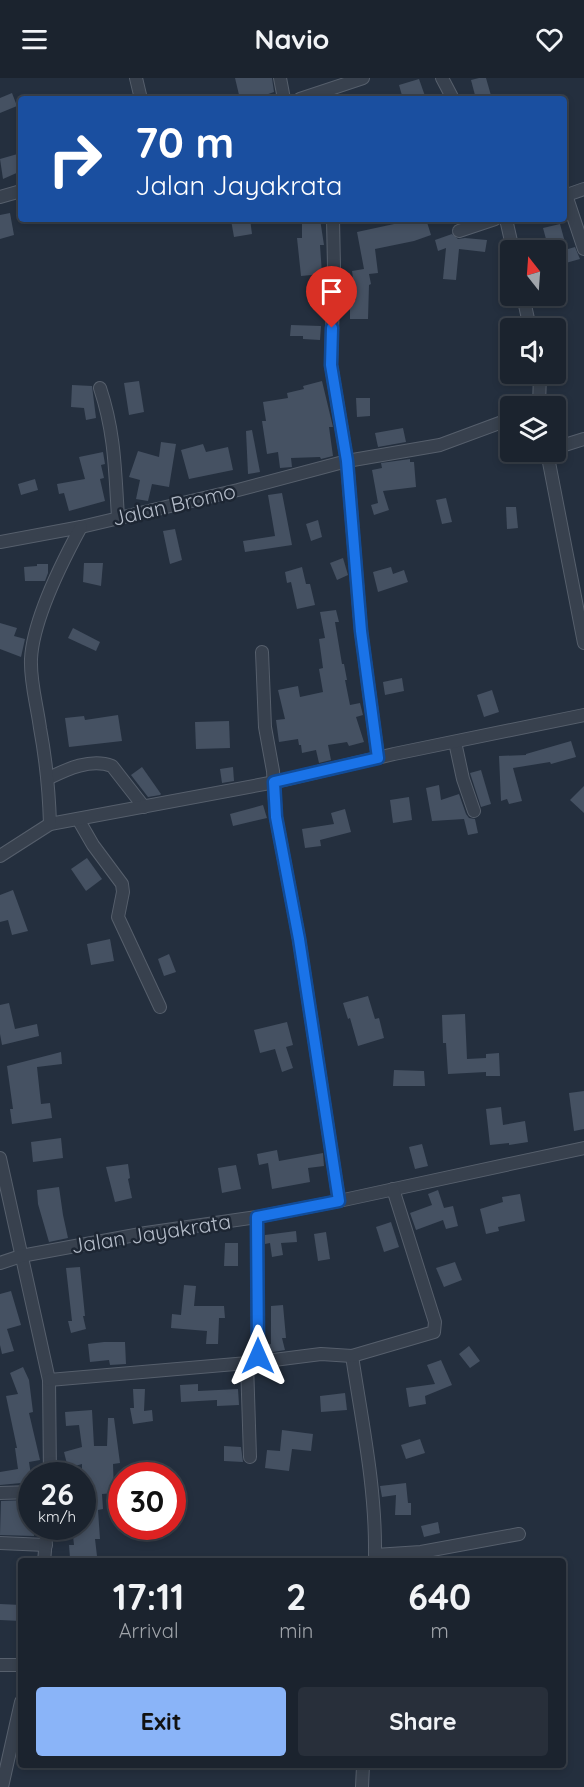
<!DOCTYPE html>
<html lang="en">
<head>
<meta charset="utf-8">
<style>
	body { margin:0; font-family:Quicksand,sans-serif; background:#282f3a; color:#f1f3f6; height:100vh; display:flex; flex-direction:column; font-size:22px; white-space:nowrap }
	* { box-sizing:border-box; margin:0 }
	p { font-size:20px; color:#a0a4aa }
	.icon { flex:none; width:33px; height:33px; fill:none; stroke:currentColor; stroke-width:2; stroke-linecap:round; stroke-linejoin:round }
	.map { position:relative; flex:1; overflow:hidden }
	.panel { position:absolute; left:18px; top:1480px; width:548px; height:210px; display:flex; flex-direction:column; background:#1b232e; border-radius:6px; box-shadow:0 3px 9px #0003,0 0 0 2px #39404a }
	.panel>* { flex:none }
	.banner { position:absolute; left:18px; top:18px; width:549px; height:126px; border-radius:6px; box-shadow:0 3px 9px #0003,0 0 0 2px #39404a; background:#1a4fa0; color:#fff; overflow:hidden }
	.needle { width:39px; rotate:343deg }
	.buttons { position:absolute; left:500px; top:162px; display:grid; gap:12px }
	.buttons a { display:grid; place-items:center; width:66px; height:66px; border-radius:6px; background:#1b232e; box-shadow:0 3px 9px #0003,0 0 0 2px #39404a; font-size:30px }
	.speed { position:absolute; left:18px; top:1384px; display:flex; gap:12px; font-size:30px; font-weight:700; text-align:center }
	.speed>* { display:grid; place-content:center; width:78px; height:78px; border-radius:50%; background:#1b232e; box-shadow:0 3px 9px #0003,0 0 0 2px #39404a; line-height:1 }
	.speed small { font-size:15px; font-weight:400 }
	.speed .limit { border:9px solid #d22; background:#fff; color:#111 }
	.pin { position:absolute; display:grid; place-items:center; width:51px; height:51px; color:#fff; margin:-62px -26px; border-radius:50% 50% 50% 0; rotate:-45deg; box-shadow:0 0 6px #0007 }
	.pin .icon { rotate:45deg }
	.me { position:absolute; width:66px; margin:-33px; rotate:0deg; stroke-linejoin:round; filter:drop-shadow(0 0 4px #0008) }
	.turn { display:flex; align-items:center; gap:21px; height:126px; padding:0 18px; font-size:27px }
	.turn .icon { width:78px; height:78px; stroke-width:2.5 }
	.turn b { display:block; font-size:42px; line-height:51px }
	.eta { display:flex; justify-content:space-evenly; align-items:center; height:102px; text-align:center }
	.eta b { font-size:36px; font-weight:800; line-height:42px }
	.button { display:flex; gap:12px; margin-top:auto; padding:12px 18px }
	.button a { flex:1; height:69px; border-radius:6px; background:#8ab4f8; color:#111; font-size:24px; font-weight:800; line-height:69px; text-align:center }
	.button a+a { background:#282f3a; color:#f1f3f6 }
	header { display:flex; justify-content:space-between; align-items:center; height:78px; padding:0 18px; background:#1b232e; font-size:27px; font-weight:800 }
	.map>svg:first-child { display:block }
	.building { fill:#455162 }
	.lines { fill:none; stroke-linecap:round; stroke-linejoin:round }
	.street-casing { stroke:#565f6c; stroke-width:14 }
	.street { stroke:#38414e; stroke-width:12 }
	.route-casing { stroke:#114b97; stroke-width:15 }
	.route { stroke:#1a73e8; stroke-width:10 }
	.labels { text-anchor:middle; stroke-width:5; stroke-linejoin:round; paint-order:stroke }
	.street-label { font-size:21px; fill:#b4bcc9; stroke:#1d2633 }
</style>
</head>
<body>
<header><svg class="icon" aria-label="menu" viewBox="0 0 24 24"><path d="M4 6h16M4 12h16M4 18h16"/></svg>Navio<svg class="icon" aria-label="heart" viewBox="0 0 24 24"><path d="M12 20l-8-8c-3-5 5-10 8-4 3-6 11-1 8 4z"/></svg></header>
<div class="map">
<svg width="584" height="1709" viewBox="0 0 584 1709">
	<rect width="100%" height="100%" fill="#242f3e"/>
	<g class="building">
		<path d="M235 0H272L274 14 254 21H240Z"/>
		<path d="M479 0H486L492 21H476L471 2Z"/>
		<path d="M419 1 425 18 415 21H403L399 7Z"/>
		<path d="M12 15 17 28 0 35V20Z"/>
		<path d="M21 75V93L3 101 0 81Z"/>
		<path d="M10 135 14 157 0 161V137Z"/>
		<path d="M250 141 252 156 234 159 231 142Z"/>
		<path d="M302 141H320L324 167H320L322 196 301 198 297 160H302Z"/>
		<path d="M393 141H426L431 157 414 163 375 171 378 195 369 196 371 206 369 207 368 241H350V222H356L352 193 364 191 357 154 394 146Z"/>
		<path d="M560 146 566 168 568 171 575 169 580 181 555 188V172H549L543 150Z"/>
		<path d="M452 156 458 161 465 160 487 162 485 174 459 171 456 202 443 201 446 170 438 173 435 162Z"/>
		<path d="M291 247 321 248 320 262 303 261V258H290Z"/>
		<path d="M139 303 144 334 129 337 124 305Z"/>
		<path d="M322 303 333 349H329L333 378 321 381 320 379 291 380 292 389 280 390 278 374 267 376 262 343H266L263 324 288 320 287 315 304 311 303 308Z"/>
		<path d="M72 307 92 308 96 340 86 342 84 330 71 329Z"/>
		<path d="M356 320H370V338L357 339Z"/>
		<path d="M403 350 406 364 378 369 375 355Z"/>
		<path d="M252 352 260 394 248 396 246 353Z"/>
		<path d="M161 364 176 366 169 409 152 406 148 423 136 421 140 402 129 399 138 373 159 379Z"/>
		<path d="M203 366 206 374 228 369 233 392 189 401 181 372Z"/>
		<path d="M103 374 105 386 101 387 104 400 100 401 105 423 69 433 64 415 59 416 57 406 85 401 79 379Z"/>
		<path d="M410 381V384H414L416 409 383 413 389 432 374 437 371 427 378 425 372 392 382 390 381 385Z"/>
		<path d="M35 401 38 412 21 417 18 406Z"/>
		<path d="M282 415 292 467 245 474 243 463 275 458 268 417Z"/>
		<path d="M446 420 452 444 442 446 436 422Z"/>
		<path d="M506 429H516L518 450 507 451Z"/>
		<path d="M318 442 322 459 311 463 306 446Z"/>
		<path d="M175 451 182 482 170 486 163 453Z"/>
		<path d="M343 480 348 497 337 502 330 485Z"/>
		<path d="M84 485H103L101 508 83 504Z"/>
		<path d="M37 486H48V495L45 503H25L24 489 37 488Z"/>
		<path d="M302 489 306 506H310L315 527 297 531 291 504 287 505 285 494Z"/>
		<path d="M391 489 393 496 404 492 408 504 378 514 373 494Z"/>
		<path d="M336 532 339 544H335L342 586H344L347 602H345L350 627 360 625 363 637 356 639 364 664 349 668 347 664 328 667 331 682 319 685 316 672 302 675 301 667H299L298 661 279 664 276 642 285 641 278 612 298 608 300 619 323 614 319 591 323 590 319 561 325 560 320 534Z"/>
		<path d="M0 545 17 550 14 558 25 561 21 579 0 571Z"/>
		<path d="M73 550 100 564 96 573 68 560Z"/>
		<path d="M402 600 404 613 385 617 383 604Z"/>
		<path d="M492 612 499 634 484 639 477 617Z"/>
		<path d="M118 637 122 663 69 669 65 640 84 638 85 642Z"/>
		<path d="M229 643 230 670 196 671 195 644Z"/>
		<path d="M571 663 576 679 551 686 550 684 513 690 522 723 509 726 507 721 501 723 499 678 526 677V676Z"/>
		<path d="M142 689 161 716 160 717 148 719 131 697Z"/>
		<path d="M233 689 234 703 222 705 220 691Z"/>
		<path d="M481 692 491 726 481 729 470 695Z"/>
		<path d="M439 707 441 722 459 716 466 736 469 740 475 741 478 755 468 757 464 741 432 743 426 710Z"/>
		<path d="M584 708V735L570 722Z"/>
		<path d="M409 719 412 742 393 745 390 722Z"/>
		<path d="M263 727 267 740 233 748 230 736Z"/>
		<path d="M345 731 351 754 320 762 321 768 305 770 302 751 334 746 331 735Z"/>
		<path d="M87 780 102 801 86 813 71 791Z"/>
		<path d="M13 812 28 853 12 857 8 842 0 844V817Z"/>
		<path d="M110 861 114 883 91 887 87 866Z"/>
		<path d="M169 876 176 894 164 898 158 881Z"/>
		<path d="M368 918 375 941 379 940 384 960 358 968 350 940 348 941 343 925Z"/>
		<path d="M9 925 15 951 37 946 39 958 2 967 0 956V927Z"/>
		<path d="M465 936 467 981 486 980V976L499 975 500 998H486V994L448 996 446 965H443L442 937Z"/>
		<path d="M287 944 293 967 286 969 293 990 282 994 275 971 260 975 254 952Z"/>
		<path d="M61 974 62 986 37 989 41 1026 50 1025 52 1040 12 1046 10 1031H13L7 988Z"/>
		<path d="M394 992 424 993 425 1008H393Z"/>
		<path d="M584 1013V1051L574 1053 569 1015Z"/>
		<path d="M501 1029 503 1047 525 1043 528 1064 509 1067V1065L490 1067 486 1031Z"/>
		<path d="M61 1060 63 1080 33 1084 31 1064Z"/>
		<path d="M422 1066 428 1088 415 1091 409 1069Z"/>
		<path d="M277 1072 279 1083 323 1075 324 1088 308 1090 310 1104 272 1111 268 1085 259 1087 257 1076Z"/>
		<path d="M128 1086 130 1100 128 1101 132 1120 115 1124 106 1089Z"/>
		<path d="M236 1087 241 1111 222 1115 218 1090Z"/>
		<path d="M59 1109 63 1137 68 1160 49 1164 38 1126 37 1112Z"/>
		<path d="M438 1112 444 1130 453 1128 458 1148 446 1151 443 1142 416 1152 410 1135 432 1127 428 1116Z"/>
		<path d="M520 1116 525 1143 498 1149 499 1153 486 1156 480 1131 503 1124 502 1119Z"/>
		<path d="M391 1144 399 1169 384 1174 376 1149Z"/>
		<path d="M296 1153 297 1164 281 1165 283 1177 272 1179 270 1165 265 1166V1157Z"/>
		<path d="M326 1154 330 1181 318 1183 314 1156Z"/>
		<path d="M225 1165H238V1188H224Z"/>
		<path d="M455 1184 462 1202 444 1209 436 1190Z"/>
		<path d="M80 1189 85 1238H83L86 1251 71 1255 68 1243H72L66 1190Z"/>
		<path d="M184 1207 196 1208 194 1228H224L225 1240H219L218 1266H206L207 1253 171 1250 172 1236 181 1237Z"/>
		<path d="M11 1213 21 1247 7 1251 14 1273 2 1276 0 1267V1216Z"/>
		<path d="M283 1227 286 1260H282L285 1272 267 1275 266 1267 271 1266V1228Z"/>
		<path d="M104 1264H125L126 1286 110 1287 109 1282 90 1284 88 1266Z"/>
		<path d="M469 1268 480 1283 470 1290 459 1276Z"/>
		<path d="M441 1282 452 1307 425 1318 426 1326 409 1329 406 1310 435 1306 427 1287Z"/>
		<path d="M23 1289 29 1302 33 1334 29 1335 40 1382 29 1384 32 1404 0 1407V1394L18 1391 15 1370H17L6 1318 18 1316 10 1295Z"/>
		<path d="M198 1306V1313L238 1311 239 1327 217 1328V1322L181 1324 180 1307Z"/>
		<path d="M133 1311H145L144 1333 152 1332 153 1343 133 1346 130 1330H134Z"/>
		<path d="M345 1315 347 1332 321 1334 320 1318Z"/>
		<path d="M92 1332 94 1368H107L108 1340H114L120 1385 113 1386 114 1415 102 1416 103 1431 98 1432 100 1461H95L97 1478 70 1480 69 1467H74L72 1449H82V1386L68 1390 64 1374 82 1369 79 1347 66 1348 65 1334Z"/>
		<path d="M282 1352 313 1356 311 1373 292 1371 289 1393 265 1390 267 1372 280 1373Z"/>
		<path d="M420 1361 425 1375 406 1381 401 1367Z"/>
		<path d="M224 1368 241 1369 243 1384 224 1383Z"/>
		<path d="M406 1405 408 1425H411V1437H395L396 1417 382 1419 380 1408Z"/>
		<path d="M28 1422V1448L34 1449V1458L0 1457 1 1423Z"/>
		<path d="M438 1444 440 1455 424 1459 421 1448Z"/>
		<path d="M0 1526 21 1527V1543L0 1542Z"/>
	</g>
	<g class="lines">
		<defs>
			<g id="street">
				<path d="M136 0 141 21"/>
				<path d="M280 0 284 21"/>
				<path d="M442 0 453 21"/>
				<path d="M300 21 363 0"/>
				<path d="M566 117 584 171"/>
				<path d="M564 118 584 111"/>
				<path d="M0 119 21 113"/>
				<path d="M333 141 334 189 331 287 347 383 361 553 378 680"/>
				<path d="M506 141 513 172"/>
				<path d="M459 153 495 141"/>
				<path d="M523 218 530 250"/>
				<path d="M100 310C115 355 115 393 118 439"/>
				<path d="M539 328 540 296"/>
				<path d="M555 370 584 361"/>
				<path d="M547 374 584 565"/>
				<path d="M0 464 81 449 238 412 347 383 440 367 510 341"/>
				<path d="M262 574 265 649 273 693 276 739 299 861 339 1123"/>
				<path d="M455 664 463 701 474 733"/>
				<path d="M49 700C67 691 91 680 112 688L144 729"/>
				<path d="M78 741 93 767 122 806 123 814 118 839 160 929"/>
				<path d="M50 746 275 704 394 676 584 637"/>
				<path d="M0 778 50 746C49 712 46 682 40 650 37 627 30 604 31 581 33 541 62 484 81 449"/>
				<path d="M0 1080 49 1302 50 1398"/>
				<path d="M0 1185 21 1178 146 1155 257 1139 339 1123 584 1070"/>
				<path d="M352 1278C362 1344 376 1410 375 1477L421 1474 519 1456"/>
				<path d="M258 1284 321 1276 352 1278 434 1254 435 1244 393 1111"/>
				<path d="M247 1285 250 1379"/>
				<path d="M49 1302 258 1284 257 1139"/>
				<path d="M0 1415 32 1414"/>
				<path d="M0 1465 46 1467"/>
				<path d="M44 1484 47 1449"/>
				<path d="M0 1587H21"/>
				<path d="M2 1709 21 1624"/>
				<path d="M362 1709 363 1688"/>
			</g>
		</defs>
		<use href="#street" class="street-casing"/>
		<use href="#street" class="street"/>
	</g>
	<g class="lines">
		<defs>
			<path id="route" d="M258 1278 257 1139 339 1123 299 861 276 739 274 704 378 680 361 553 347 383 331 287 332 250"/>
		</defs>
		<use href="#route" class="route-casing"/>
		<use href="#route" class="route"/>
	</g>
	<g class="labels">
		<g class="street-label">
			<text transform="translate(174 427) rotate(-13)" y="7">Jalan Bromo</text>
			<text transform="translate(151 1156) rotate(-9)" y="7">Jalan Jayakrata</text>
		</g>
	</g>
</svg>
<div class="buttons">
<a><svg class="needle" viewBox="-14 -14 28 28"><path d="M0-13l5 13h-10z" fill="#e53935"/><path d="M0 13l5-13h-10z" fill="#a0a4aa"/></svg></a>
<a><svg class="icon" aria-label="sound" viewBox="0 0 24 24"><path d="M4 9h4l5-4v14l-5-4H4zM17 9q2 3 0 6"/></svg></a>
<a><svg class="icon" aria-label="layers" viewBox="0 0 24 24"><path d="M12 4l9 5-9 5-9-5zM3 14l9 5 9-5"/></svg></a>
</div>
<div class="speed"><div>26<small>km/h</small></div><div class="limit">30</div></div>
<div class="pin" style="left:332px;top:250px;background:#d93025"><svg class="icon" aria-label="arrive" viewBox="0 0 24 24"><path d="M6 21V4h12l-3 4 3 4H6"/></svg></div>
<svg class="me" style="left:258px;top:1278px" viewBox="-20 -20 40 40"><path d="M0-17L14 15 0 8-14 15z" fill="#1a73e8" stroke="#fff" stroke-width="4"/></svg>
<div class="banner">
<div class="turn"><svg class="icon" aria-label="right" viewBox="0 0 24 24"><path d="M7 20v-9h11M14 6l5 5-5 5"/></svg><div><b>70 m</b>Jalan Jayakrata</div></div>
</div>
<section class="panel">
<div class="eta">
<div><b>17:11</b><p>Arrival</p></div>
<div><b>2</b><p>min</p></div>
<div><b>640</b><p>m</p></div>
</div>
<div class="button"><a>Exit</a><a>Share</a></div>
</section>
</div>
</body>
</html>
